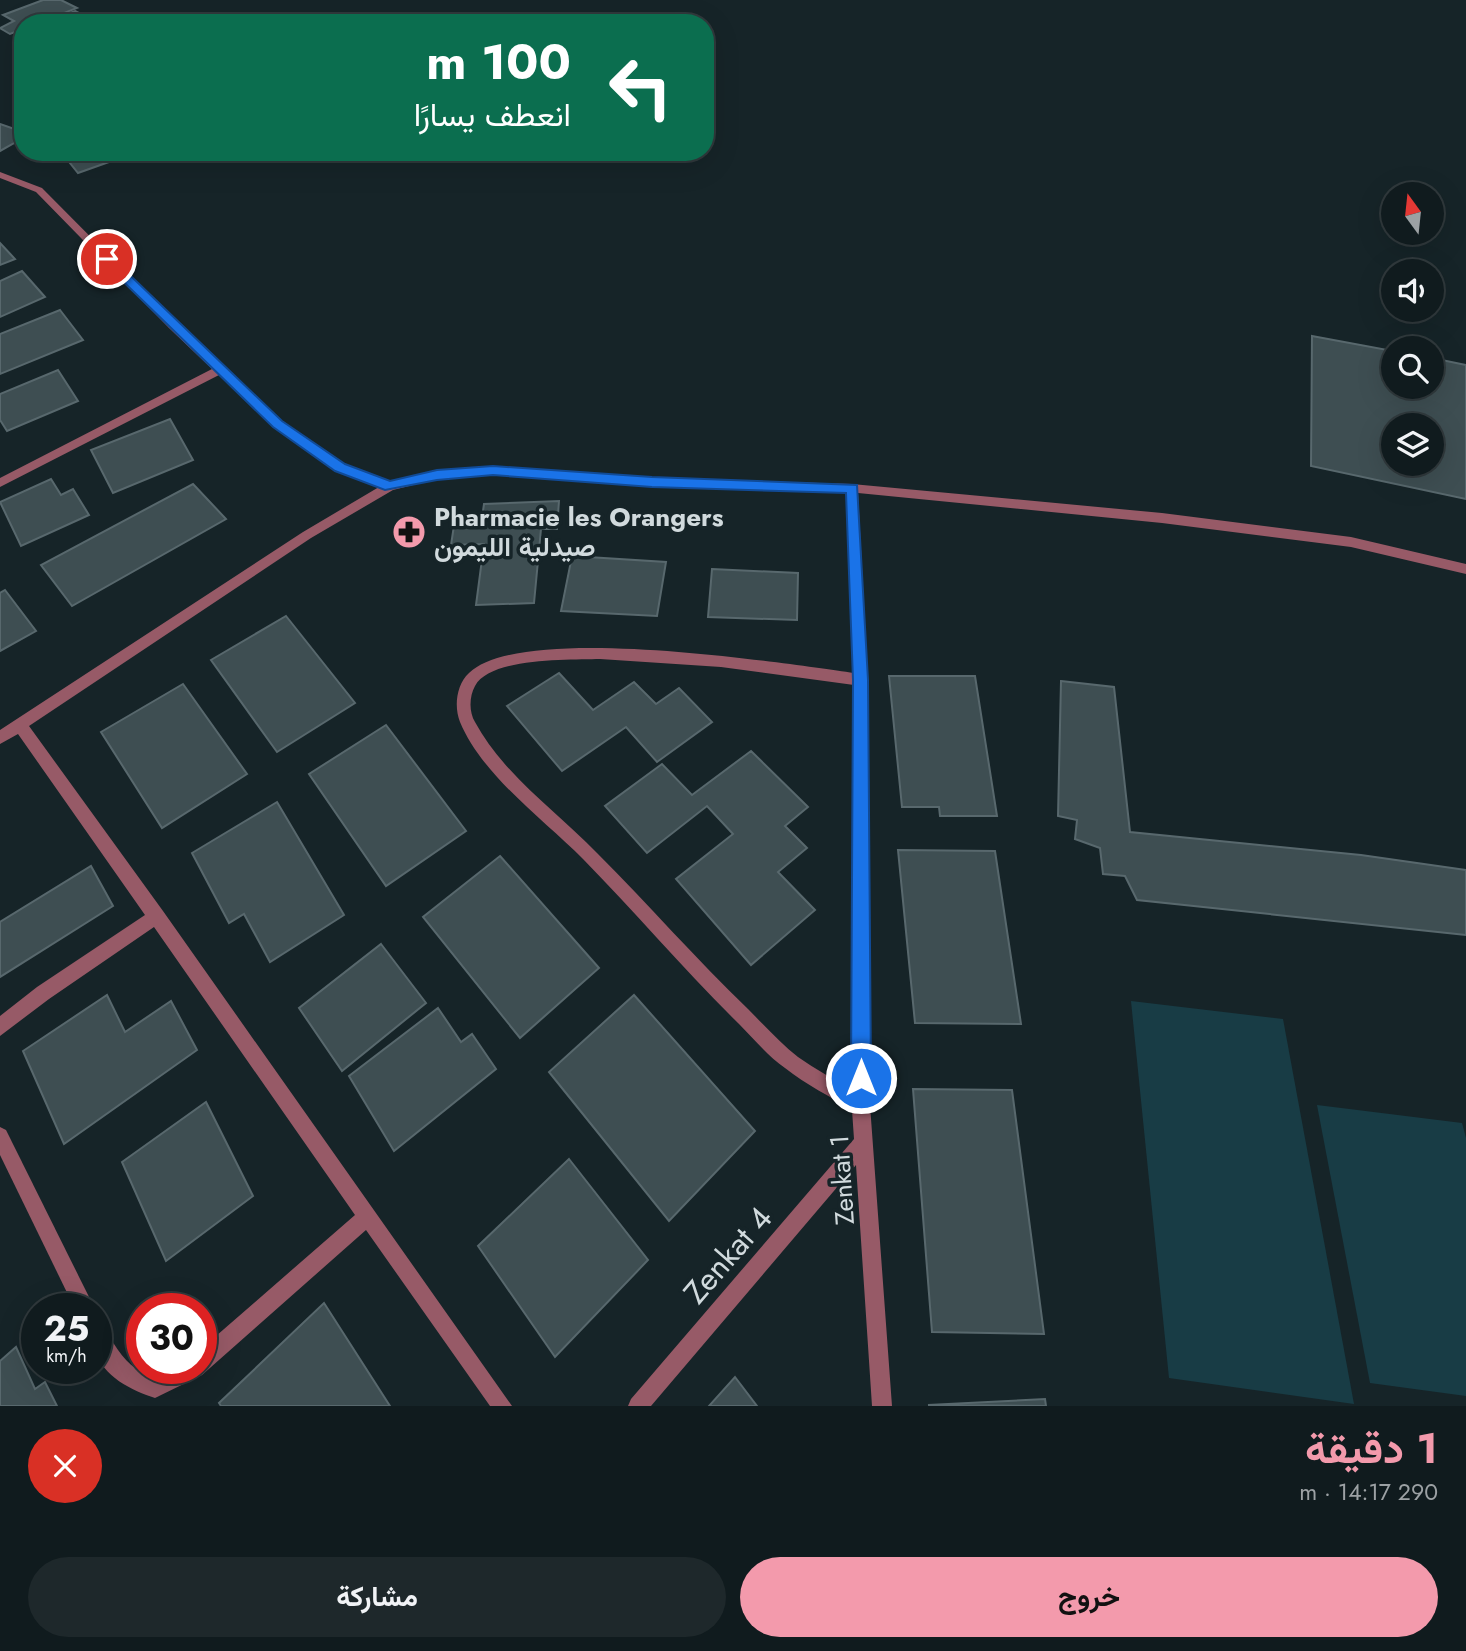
<!DOCTYPE html>
<html lang="ar">
<head>
<meta charset="utf-8">
<style>
	body { margin:0; font-family:Jost,Vazirmatn,sans-serif; background:#1e282b; color:#f1f3f6; direction:rtl; height:100vh; display:flex; flex-direction:column; font-size:26px; white-space:nowrap }
	* { box-sizing:border-box; margin:0 }
	p { font-size:23px; color:#9ca1a4 }
	.icon { flex:none; width:38px; height:38px; fill:none; stroke:currentColor; stroke-width:2; stroke-linecap:round; stroke-linejoin:round }
	.map { position:relative; height:1406px; overflow:hidden; direction:ltr }
	.drawer { display:flex; flex-direction:column; background:#101b1e; flex:1 }
	.drawer>* { flex:none }
	.top-card { position:absolute; left:14px; top:14px; width:700px; height:147px; border-radius:28px; box-shadow:0 7px 28px #0002,0 0 0 2px #30393c; direction:rtl; background:#0b6e4f; color:#fff; overflow:hidden }
	.needle { width:46px; rotate:345deg }
	.controls { position:absolute; left:1381px; top:182px; display:grid; gap:14px }
	.controls a { display:grid; place-items:center; width:63px; height:63px; border-radius:50%; background:#101b1e; box-shadow:0 7px 28px #0002,0 0 0 2px #30393c; font-size:35px }
	.speed { position:absolute; left:21px; top:1293px; display:flex; gap:14px; font-size:35px; font-weight:700; text-align:center }
	.speed>* { display:grid; place-content:center; width:91px; height:91px; border-radius:50%; background:#101b1e; box-shadow:0 7px 28px #0002,0 0 0 2px #30393c; line-height:1 }
	.speed small { font-size:18px; font-weight:400 }
	.speed .limit { border:10px solid #d22; background:#fff; color:#111 }
	.pin { position:absolute; display:grid; place-items:center; width:60px; height:60px; color:#fff; margin:-30px; border:4px solid #fff; border-radius:50%; box-shadow:0 2px 7px #0007 }
	.me { position:absolute; width:77px; margin:-38px; rotate:0deg; stroke-linejoin:round; filter:drop-shadow(0 0 5px #0008) }
	.turn { display:flex; align-items:center; gap:24px; height:147px; padding:0 28px; font-size:32px }
	.turn .icon { width:91px; height:91px; stroke-width:2.5 }
	.turn b { display:block; font-size:49px; line-height:60px }
	.round { display:grid; place-items:center; flex:none; width:74px; height:74px; border-radius:37px; background:#1e282b }
	.head { display:flex; align-items:center; justify-content:space-between; height:119px; padding:0 28px }
	h1 { font-size:42px; font-weight:700; line-height:52px; color:#f39aac }
	.button { display:flex; gap:14px; margin-top:auto; padding:14px 28px }
	.button a { flex:1; height:80px; border-radius:42px; background:#f39aac; color:#111; font-size:28px; font-weight:700; line-height:80px; text-align:center }
	.button a+a { background:#1e282b; color:#f1f3f6 }
	.map>svg:first-child { display:block }
	.green { fill:#183c45 }
	.building { fill:#3e4e52; stroke:#58686d; stroke-width:2; fill-rule:evenodd }
	.lines { fill:none; stroke-linecap:round; stroke-linejoin:round }
	.minor { fill:#975a67; fill-rule:evenodd }
	.route { fill:#1a73e8; stroke:#114b97; stroke-width:2 }
	.labels { text-anchor:middle; stroke-width:7; stroke-linejoin:round; paint-order:stroke }
	.poi-label { font-size:26px; font-weight:bold; fill:#d1dadd; stroke:#162428; text-anchor:start }
	.street-label { font-size:26px; fill:#d1dadd; stroke:#162428 }
	.near-street-label { font-size:32px; fill:#d1dadd; stroke:#162428 }
</style>
</head>
<body>
<div class="map">
<svg width="1466" height="1406" viewBox="0 0 1466 1406">
	<rect width="100%" height="100%" fill="#162428"/>
	<g class="green">
		<path d="M1131 1001 1283 1019 1354 1404 1169 1378Z"/>
		<path d="M1317 1105 1462 1123 1466 1138V1396L1370 1383Z"/>
	</g>
	<g class="building">
		<path d="M43 0H61L77 8 39 23H23V29L10 34 0 28 14 21 3 15Z"/>
		<path d="M75 11 96 22 43 23Z"/>
		<path d="M0 124 23 132V138L0 151Z"/>
		<path d="M64 152H137L78 173 62 153Z"/>
		<path d="M0 243 15 259 0 265Z"/>
		<path d="M22 271 45 297 0 317V281Z"/>
		<path d="M60 310 83 340 0 374V334Z"/>
		<path d="M1312 336 1393 351V387H1432V358L1466 365V499L1311 466ZM1393 425H1432V464H1393Z"/>
		<path d="M58 370 78 401 7 431 0 420V394Z"/>
		<path d="M170 419 193 460 113 493 91 450Z"/>
		<path d="M51 479 61 495 73 489 89 515 21 546 0 502Z"/>
		<path d="M193 484 226 519 72 606 41 565Z"/>
		<path d="M559 501 557 529H541L534 603 476 605 484 544 451 545 455 519 482 518 484 504Z"/>
		<path d="M572 556 666 562 657 616 561 611Z"/>
		<path d="M712 569 798 573 797 620 708 617Z"/>
		<path d="M5 590 36 631 0 651V593Z"/>
		<path d="M286 616 355 703 277 752 211 660Z"/>
		<path d="M559 673 593 710 634 682 656 704 679 688 712 722 657 762 626 727 562 771 507 706Z"/>
		<path d="M889 676H975L997 816H940L939 807H902Z"/>
		<path d="M1061 681 1114 687 1130 832 1361 855 1466 870V935L1137 900 1125 876 1103 874 1100 848 1075 839 1077 820 1058 816Z"/>
		<path d="M183 684 247 774 162 828 101 732Z"/>
		<path d="M386 725 466 831 386 886 309 774Z"/>
		<path d="M751 751 808 807 785 826 807 848 778 872 815 910 751 965 676 879 733 834 707 806 647 853 605 806 662 764 692 795Z"/>
		<path d="M277 802 344 915 270 962 244 914 229 923 192 853Z"/>
		<path d="M898 850 995 851 1021 1024 915 1023Z"/>
		<path d="M500 856 599 968 520 1038 423 917Z"/>
		<path d="M91 866 113 906 0 977V922Z"/>
		<path d="M381 944 426 1003 342 1071 299 1008Z"/>
		<path d="M107 995 125 1032 171 1001 197 1050 64 1144 23 1051Z"/>
		<path d="M634 995 755 1131 669 1221 549 1072Z"/>
		<path d="M438 1008 461 1042 472 1034 496 1069 394 1151 349 1076Z"/>
		<path d="M913 1089 1012 1090 1044 1334 932 1332Z"/>
		<path d="M206 1102 253 1196 166 1261 122 1162Z"/>
		<path d="M569 1159 648 1260 555 1357 478 1246Z"/>
		<path d="M324 1303 390 1406H221L219 1403Z"/>
		<path d="M16 1347 35 1389 45 1382 57 1406H0V1361Z"/>
		<path d="M735 1377 757 1406H709Z"/>
		<path d="M1045 1399 1046 1406 928 1405Z"/>
	</g>
	<g class="lines">
		<g class="minor">
			<path d="M0 172 42 188 177 324 282 421 344 464 391 482 437 471 493 466 652 478 852 484 1162 513 1351 537 1466 564V574L1351 547 1162 523 858 493 868 680 870 1105 892 1406H872L856 1165 651 1406H628L631 1399 854 1139 852 1110C830 1096 806 1085 785 1068 768 1056 754 1039 739 1024 685 971 636 913 583 859 543 819 482 775 460 722 454 707 456 685 469 673 521 622 781 663 854 673L846 492 652 486 493 474 437 479 393 490 311 538 29 726 163 911 512 1406H490L366 1230 202 1375 155 1398C133 1391 101 1376 96 1350 95 1341 96 1330 96 1321 106 1325 109 1335 114 1344 124 1360 136 1372 154 1378L173 1368H201V1349L355 1215 154 927 49 999 0 1036V1016L37 987 145 915 18 734 0 744V730L303 532 379 487 336 470 274 427 219 375 0 487V478L212 369 169 328 36 192 0 178ZM600 659 721 667 854 685 852 1090C834 1079 815 1069 798 1057 780 1043 764 1025 748 1009 696 959 648 904 597 853 556 811 503 774 475 722 469 712 469 697 475 686 490 657 571 660 600 659Z"/>
			<path d="M0 1127 6 1130 95 1309H75L0 1155Z"/>
		</g>
	</g>
	<path class="route" d="M103 257H111L282 421 345 464 390 481 437 470 493 466 652 477 857 485 868 680 871 1078 868 1085 861 1088 854 1085 851 1078 853 680 846 493 652 487 493 475 437 480 385 490 335 471 273 427 103 262Z"/>
	<defs>
		<symbol id="pharmacy-disc" viewBox="-11 -11 22 22"><circle r="9.5" fill="#f39aac" stroke="#162428"/><path d="M-2-6h4v4h4v4h-4v4h-4v-4h-4v-4h4Z" fill="#111"/></symbol>
	</defs>
	<g fill-rule="evenodd">
		<use href="#pharmacy-disc" x="390" y="513" width="38" height="38"/>
	</g>
	<g class="labels">
		<g class="poi-label">
			<text x="434" y="526">Pharmacie les Orangers<tspan x="434" dy="30">صيدلية الليمون</tspan></text>
		</g>
		<g class="street-label">
			<text transform="translate(842 1180) rotate(-94)" y="9">Zenkat 1</text>
		</g>
		<g class="near-street-label">
			<text transform="translate(728 1255) rotate(-49)" y="11">Zenkat 4</text>
		</g>
	</g>
</svg>
<div class="controls">
<a><svg class="needle" viewBox="-14 -14 28 28"><path d="M0-13l5 13h-10z" fill="#e53935"/><path d="M0 13l5-13h-10z" fill="#9ca1a4"/></svg></a>
<a><svg class="icon" aria-label="sound" viewBox="0 0 24 24"><path d="M4 9h4l5-4v14l-5-4H4zM17 9q2 3 0 6"/></svg></a>
<a><svg class="icon" aria-label="search" viewBox="0 0 24 24"><circle cx="10" cy="10" r="6"/><path d="M15 15l6 6"/></svg></a>
<a><svg class="icon" aria-label="layers" viewBox="0 0 24 24"><path d="M12 4l9 5-9 5-9-5zM3 14l9 5 9-5"/></svg></a>
</div>
<div class="speed"><div>25<small>km/h</small></div><div class="limit">30</div></div>
<div class="pin" style="left:107px;top:259px;background:#d93025"><svg class="icon" aria-label="arrive" viewBox="0 0 24 24"><path d="M6 21V4h12l-3 4 3 4H6"/></svg></div>
<svg class="me" style="left:861px;top:1078px" viewBox="-20 -20 40 40"><circle r="17" fill="#1a73e8" stroke="#fff" stroke-width="3"/><path d="M0-11L8 9 0 5-8 9z" fill="#fff"/></svg>
<div class="top-card">
<div class="turn"><svg class="icon" aria-label="left" viewBox="0 0 24 24"><path d="M17 20v-9H6M10 6l-5 5 5 5"/></svg><div><b>100 m</b>انعطف يسارًا</div></div>
</div>
</div>
<section class="drawer">
<div class="head"><div><h1>1 دقيقة</h1><p>290 m · 14:17</p></div><a class="round" style="background:#d93025;color:#fff"><svg class="icon" aria-label="close" viewBox="0 0 24 24"><path d="M6 6l12 12M18 6L6 18"/></svg></a></div>
<div class="button"><a>خروج</a><a>مشاركة</a></div>
</section>
</body>
</html>
